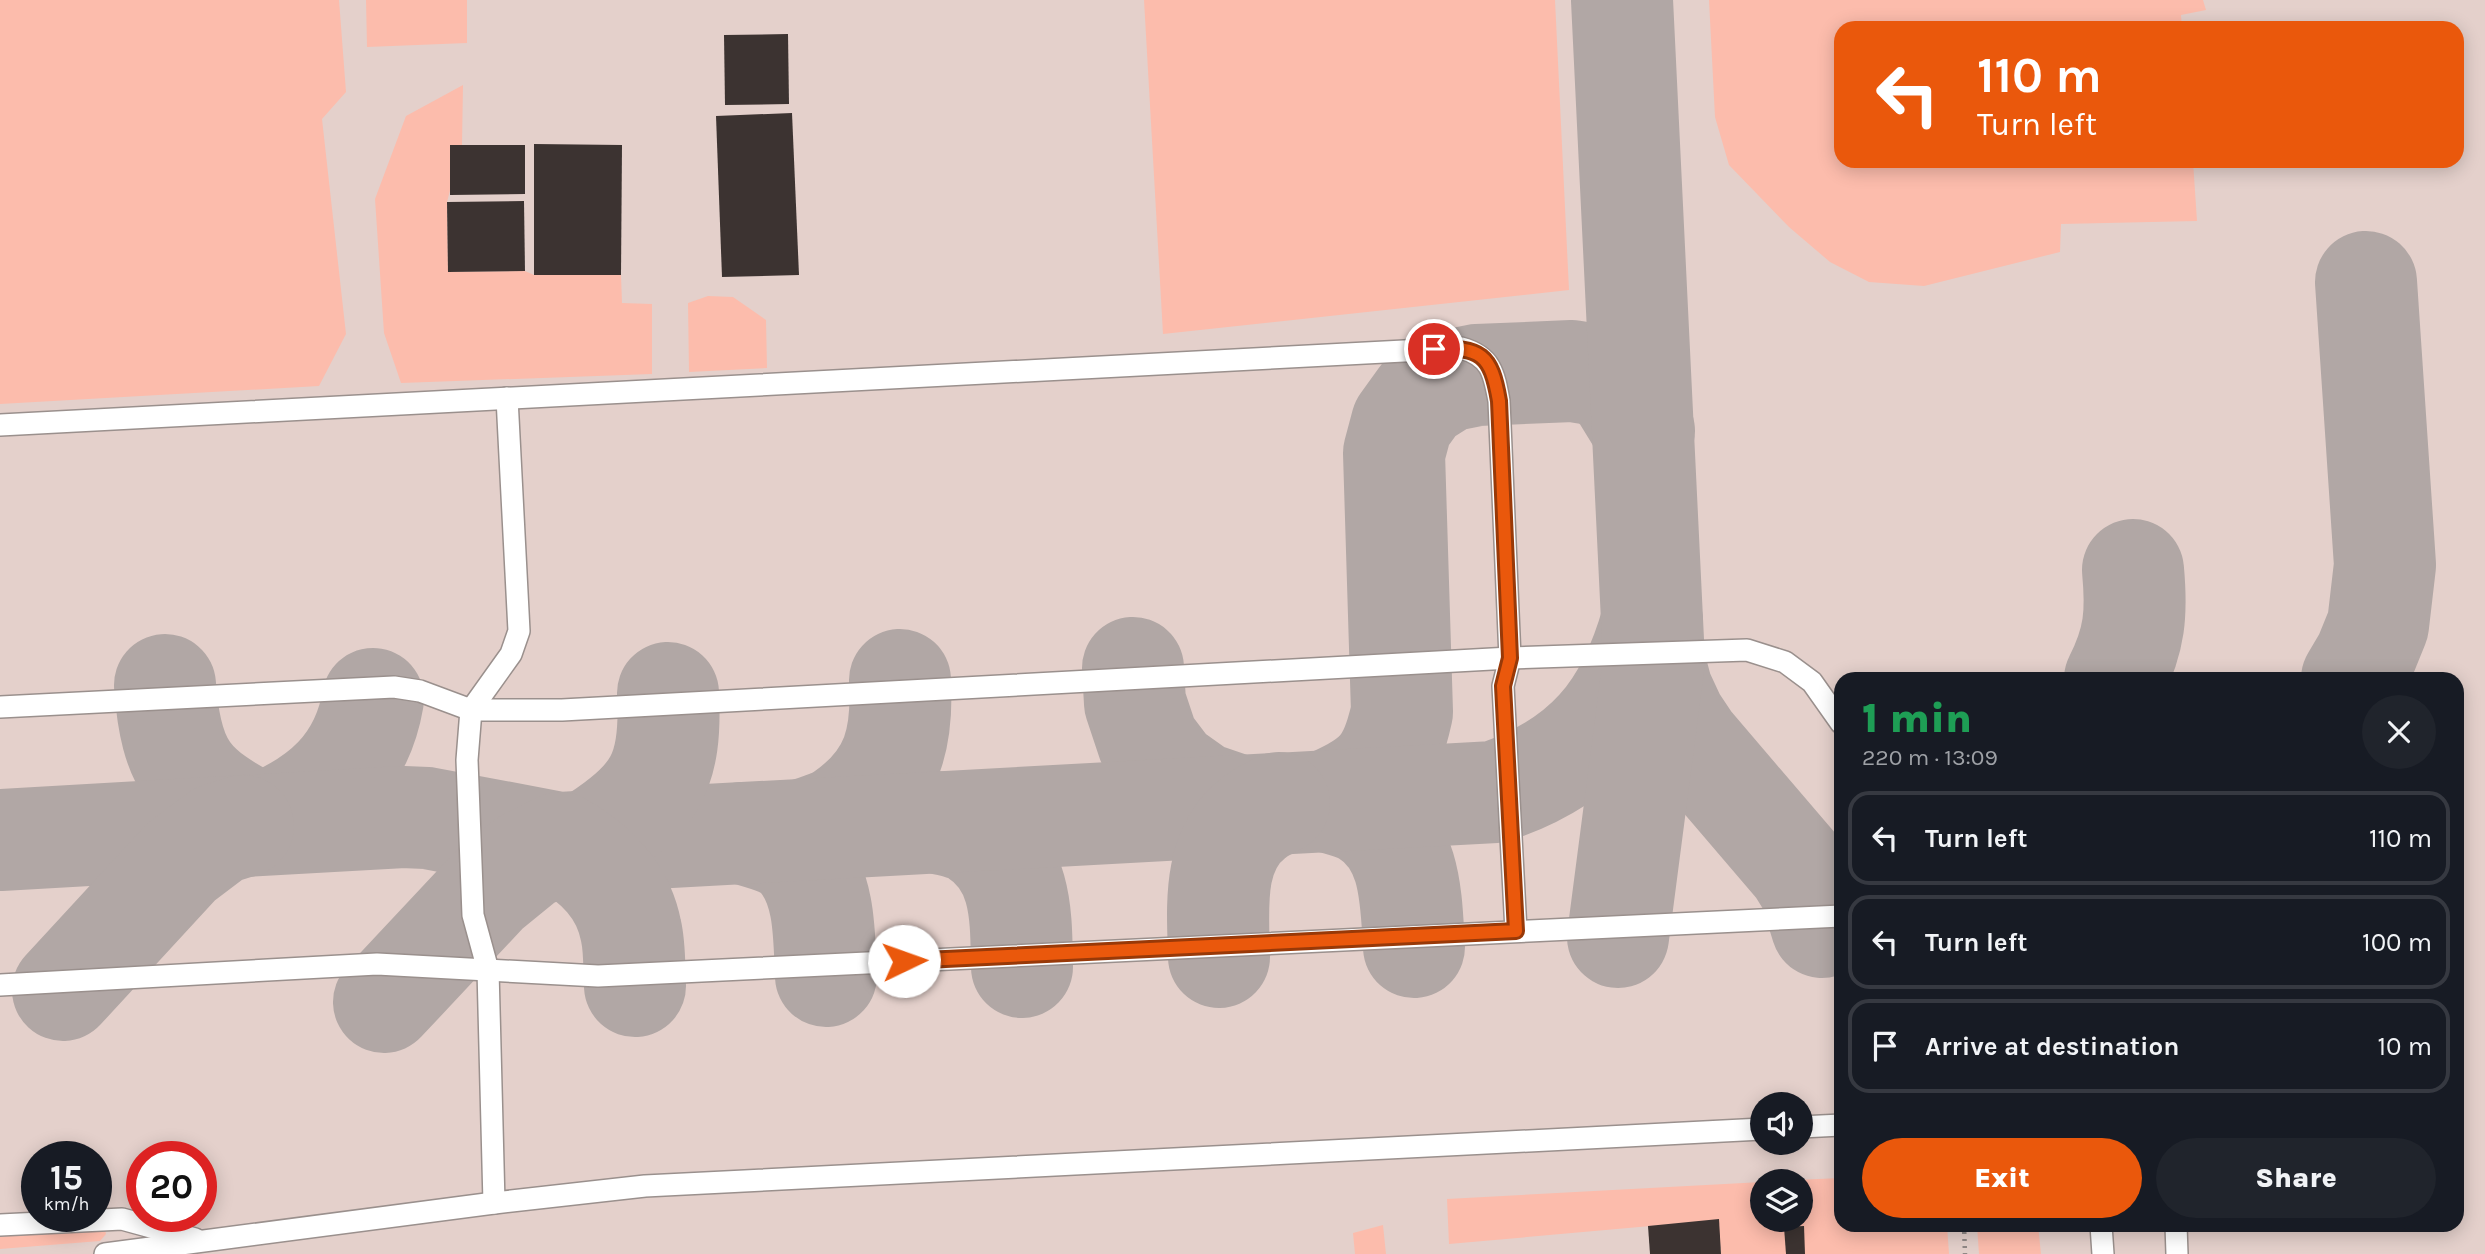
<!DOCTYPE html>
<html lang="en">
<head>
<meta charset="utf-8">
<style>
	body { margin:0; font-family:Karla,sans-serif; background:#20242c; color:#f1f3f6; height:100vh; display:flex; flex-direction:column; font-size:26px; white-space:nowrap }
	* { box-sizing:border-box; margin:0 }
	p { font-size:23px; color:#9ea1a6 }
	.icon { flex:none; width:38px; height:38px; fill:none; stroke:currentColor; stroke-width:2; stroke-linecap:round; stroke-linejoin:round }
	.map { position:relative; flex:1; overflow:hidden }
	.panel { position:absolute; left:1834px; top:672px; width:630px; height:560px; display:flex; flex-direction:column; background:#171b24; border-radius:21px; box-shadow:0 4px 18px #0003 }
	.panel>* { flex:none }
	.hud { position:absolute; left:1834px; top:21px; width:630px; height:147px; border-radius:21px; box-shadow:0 4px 18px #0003; background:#ea580c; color:#fff; overflow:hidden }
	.controls { position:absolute; left:1750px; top:1092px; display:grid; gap:14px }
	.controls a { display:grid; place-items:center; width:63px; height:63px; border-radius:50%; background:#171b24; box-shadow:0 4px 18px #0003; font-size:35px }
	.speed { position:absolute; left:21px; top:1141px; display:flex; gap:14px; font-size:35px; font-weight:700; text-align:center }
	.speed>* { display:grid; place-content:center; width:91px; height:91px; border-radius:50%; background:#171b24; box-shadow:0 4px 18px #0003; line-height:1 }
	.speed small { font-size:18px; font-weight:400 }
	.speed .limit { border:10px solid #d22; background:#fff; color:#111 }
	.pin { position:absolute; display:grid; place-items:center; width:60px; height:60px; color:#fff; margin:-30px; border:4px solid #fff; border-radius:50%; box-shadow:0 2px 7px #0007 }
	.me { position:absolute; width:77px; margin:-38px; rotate:87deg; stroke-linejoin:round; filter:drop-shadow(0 0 5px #0008) }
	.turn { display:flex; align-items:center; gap:24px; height:147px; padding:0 28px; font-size:32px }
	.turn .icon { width:91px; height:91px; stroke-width:2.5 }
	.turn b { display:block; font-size:49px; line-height:60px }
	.round { display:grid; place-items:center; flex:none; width:74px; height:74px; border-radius:37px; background:#20242c }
	.headline { display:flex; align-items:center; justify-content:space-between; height:119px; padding:0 28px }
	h1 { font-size:42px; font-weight:800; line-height:52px; color:#1e9e55 }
	.cta { display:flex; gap:14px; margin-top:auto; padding:14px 28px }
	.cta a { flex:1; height:80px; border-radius:42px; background:#ea580c; color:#fff; font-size:28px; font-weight:800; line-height:80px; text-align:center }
	.cta a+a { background:#20242c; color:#f1f3f6 }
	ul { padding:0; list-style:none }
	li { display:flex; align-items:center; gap:21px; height:94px; margin:0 14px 10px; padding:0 14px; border:4px solid #363941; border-radius:21px }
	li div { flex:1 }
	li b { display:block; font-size:26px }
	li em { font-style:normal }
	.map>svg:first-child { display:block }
	.built { fill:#e4d0cb; fill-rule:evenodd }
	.green { fill:#fcbcac }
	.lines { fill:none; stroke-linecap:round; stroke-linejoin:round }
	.taxiway { stroke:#b1a7a5; stroke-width:102 }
	.building { fill:#3c3331 }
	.lane-casing { stroke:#9a908d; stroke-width:24 }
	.path { stroke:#908886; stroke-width:4.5; stroke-dasharray:2 5; stroke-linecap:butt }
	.lane { stroke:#fff; stroke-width:21 }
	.route-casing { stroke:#983908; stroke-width:18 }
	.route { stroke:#ea580c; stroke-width:12 }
</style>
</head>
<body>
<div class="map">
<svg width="2485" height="1254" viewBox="0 0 2485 1254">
	<rect width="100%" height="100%" fill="#eadedb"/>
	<path class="built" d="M0 0H2485V1254H0ZM1841 28H2457V161H1841ZM1841 679H2457V1225H1841ZM1762 1104H1801V1143H1762ZM37 1157H96V1216H37ZM142 1157H201V1216H142ZM1762 1181H1801V1220H1762Z"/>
	<g class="green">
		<path d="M0 0H339L346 92 322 119 346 334 319 386 0 404Z"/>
		<path d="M366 0H467V43L367 47Z"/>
		<path d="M1144 0H1555L1569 290 1163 334Z"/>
		<path d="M1709 0H2203L2206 10 2181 15 2182 28H1841V161H2193L2197 221 2061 224 2060 252 1924 286 1869 282 1830 262 1789 227 1729 165 1715 117Z"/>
		<path d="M463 85 462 145 447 202 448 272 525 271 534 275H621L622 303 652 304V374L401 383 384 333 375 199 406 116Z"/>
		<path d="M708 296 733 297 766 320 767 368 689 372 688 303Z"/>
		<path d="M1841 1178V1225H1947L1949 1254H1721L1718 1220 1449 1244 1447 1199 1762 1182V1220H1801V1181H1775Z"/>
		<path d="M1383 1225 1386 1254H1355L1353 1233Z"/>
		<path d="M1977 1225H2038L2041 1254H1979Z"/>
		<path d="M105 1230 106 1234 100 1241 0 1249V1234Z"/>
	</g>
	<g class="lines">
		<g class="taxiway">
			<path d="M1654 661 1662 691 1675 719 1691 743 1797 867 1810 888 1822 927"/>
			<path d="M1133 668 1135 703 1148 742 1170 771 1201 793 1239 806"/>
			<path d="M2115 679C2135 640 2137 613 2133 570"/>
			<path d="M2352 679 2365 657 2378 625 2385 565 2366 282"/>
			<path d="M165 685C171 767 190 788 261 824 321 800 362 764 373 699"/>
			<path d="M1327 801C1377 779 1390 766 1402 712L1394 453 1402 423 1420 398 1447 381 1477 375 1572 371 1597 375 1617 387 1644 431"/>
			<path d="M1327 801C1339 805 1353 808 1364 814 1412 842 1411 899 1414 947"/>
			<path d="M937 822C949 826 964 828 974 834 1023 864 1021 916 1022 967"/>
			<path d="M804 830C817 825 833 821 844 813 894 778 903 737 900 680"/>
			<path d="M742 833C761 839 787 844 800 860 826 891 824 938 826 976"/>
			<path d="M0 840 403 817 427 818 560 843 1495 792C1584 762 1627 710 1652 621"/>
			<path d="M589 841C656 799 672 772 668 693"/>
			<path d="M1618 937 1654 661 1622 0"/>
			<path d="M1219 957C1218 909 1211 849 1255 817 1262 811 1271 808 1279 803"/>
			<path d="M63 990 181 862 218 834 243 826"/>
			<path d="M384 1002 488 891 526 860 560 843C595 863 623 889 631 931 635 948 634 968 635 986"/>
		</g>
	</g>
	<g class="building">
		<path d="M788 34 789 104 725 105 724 35Z"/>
		<path d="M792 113 799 275 722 277 716 116Z"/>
		<path d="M534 144 622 145 621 275H534Z"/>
		<path d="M450 145H525V194L450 195Z"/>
		<path d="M524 201 525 271 448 272 447 202Z"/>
		<path d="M1719 1219 1721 1254H1650L1648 1226Z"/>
		<path d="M1804 1226 1805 1254H1786L1784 1227Z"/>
	</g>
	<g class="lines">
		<defs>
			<g id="lane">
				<path d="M0 425 1461 348C1491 356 1494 373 1499 401L1510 658 1503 686 1516 931"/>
				<path d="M0 707 394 687 420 691 471 710H562L1510 658 1747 650 1785 662 1812 682 1841 723"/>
				<path d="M0 985 377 964 598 976 1841 916"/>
				<path d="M1801 1127 1841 1125"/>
				<path d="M494 1203 488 970 473 915 467 760 471 710 511 654 519 631 507 398"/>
				<path d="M0 1225 122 1219 195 1239"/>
				<path d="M2101 1225 2103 1254"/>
				<path d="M2176 1225 2177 1254"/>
				<path d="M105 1254 494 1203 645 1186 1762 1129"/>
			</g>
		</defs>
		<use href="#lane" class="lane-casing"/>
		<path class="path" d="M1964 1225 1965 1254"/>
		<use href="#lane" class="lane"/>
	</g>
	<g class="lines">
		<defs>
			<path id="route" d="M904 961 1516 931 1503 686 1510 658 1499 401C1491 354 1481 347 1434 349"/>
		</defs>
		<use href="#route" class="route-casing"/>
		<use href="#route" class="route"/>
	</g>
</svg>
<div class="controls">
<a><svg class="icon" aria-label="sound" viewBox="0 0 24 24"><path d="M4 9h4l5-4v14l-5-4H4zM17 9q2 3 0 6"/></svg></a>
<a><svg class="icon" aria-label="layers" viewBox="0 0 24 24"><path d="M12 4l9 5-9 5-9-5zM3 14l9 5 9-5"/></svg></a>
</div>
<div class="speed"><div>15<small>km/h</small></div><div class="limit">20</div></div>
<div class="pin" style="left:1434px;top:349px;background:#d93025"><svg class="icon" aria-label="arrive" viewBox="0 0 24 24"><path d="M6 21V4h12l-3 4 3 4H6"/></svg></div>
<svg class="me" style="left:904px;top:961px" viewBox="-20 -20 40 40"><circle r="19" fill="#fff"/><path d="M0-13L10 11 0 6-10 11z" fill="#ea580c"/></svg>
<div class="hud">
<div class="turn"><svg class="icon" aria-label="left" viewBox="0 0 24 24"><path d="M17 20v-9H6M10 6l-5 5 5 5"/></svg><div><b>110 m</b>Turn left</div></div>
</div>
<section class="panel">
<div class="headline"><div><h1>1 min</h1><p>220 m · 13:09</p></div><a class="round"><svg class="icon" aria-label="close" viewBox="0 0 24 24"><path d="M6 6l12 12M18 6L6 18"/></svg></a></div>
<ul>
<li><svg class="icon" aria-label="left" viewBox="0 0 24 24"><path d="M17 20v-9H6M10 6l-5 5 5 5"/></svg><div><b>Turn left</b></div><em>110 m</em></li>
<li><svg class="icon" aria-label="left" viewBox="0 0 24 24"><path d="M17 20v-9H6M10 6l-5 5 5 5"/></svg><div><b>Turn left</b></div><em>100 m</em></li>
<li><svg class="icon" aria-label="arrive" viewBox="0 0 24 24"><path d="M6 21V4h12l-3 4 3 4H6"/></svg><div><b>Arrive at destination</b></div><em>10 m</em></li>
</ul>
<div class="cta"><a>Exit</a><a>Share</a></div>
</section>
</div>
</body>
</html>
